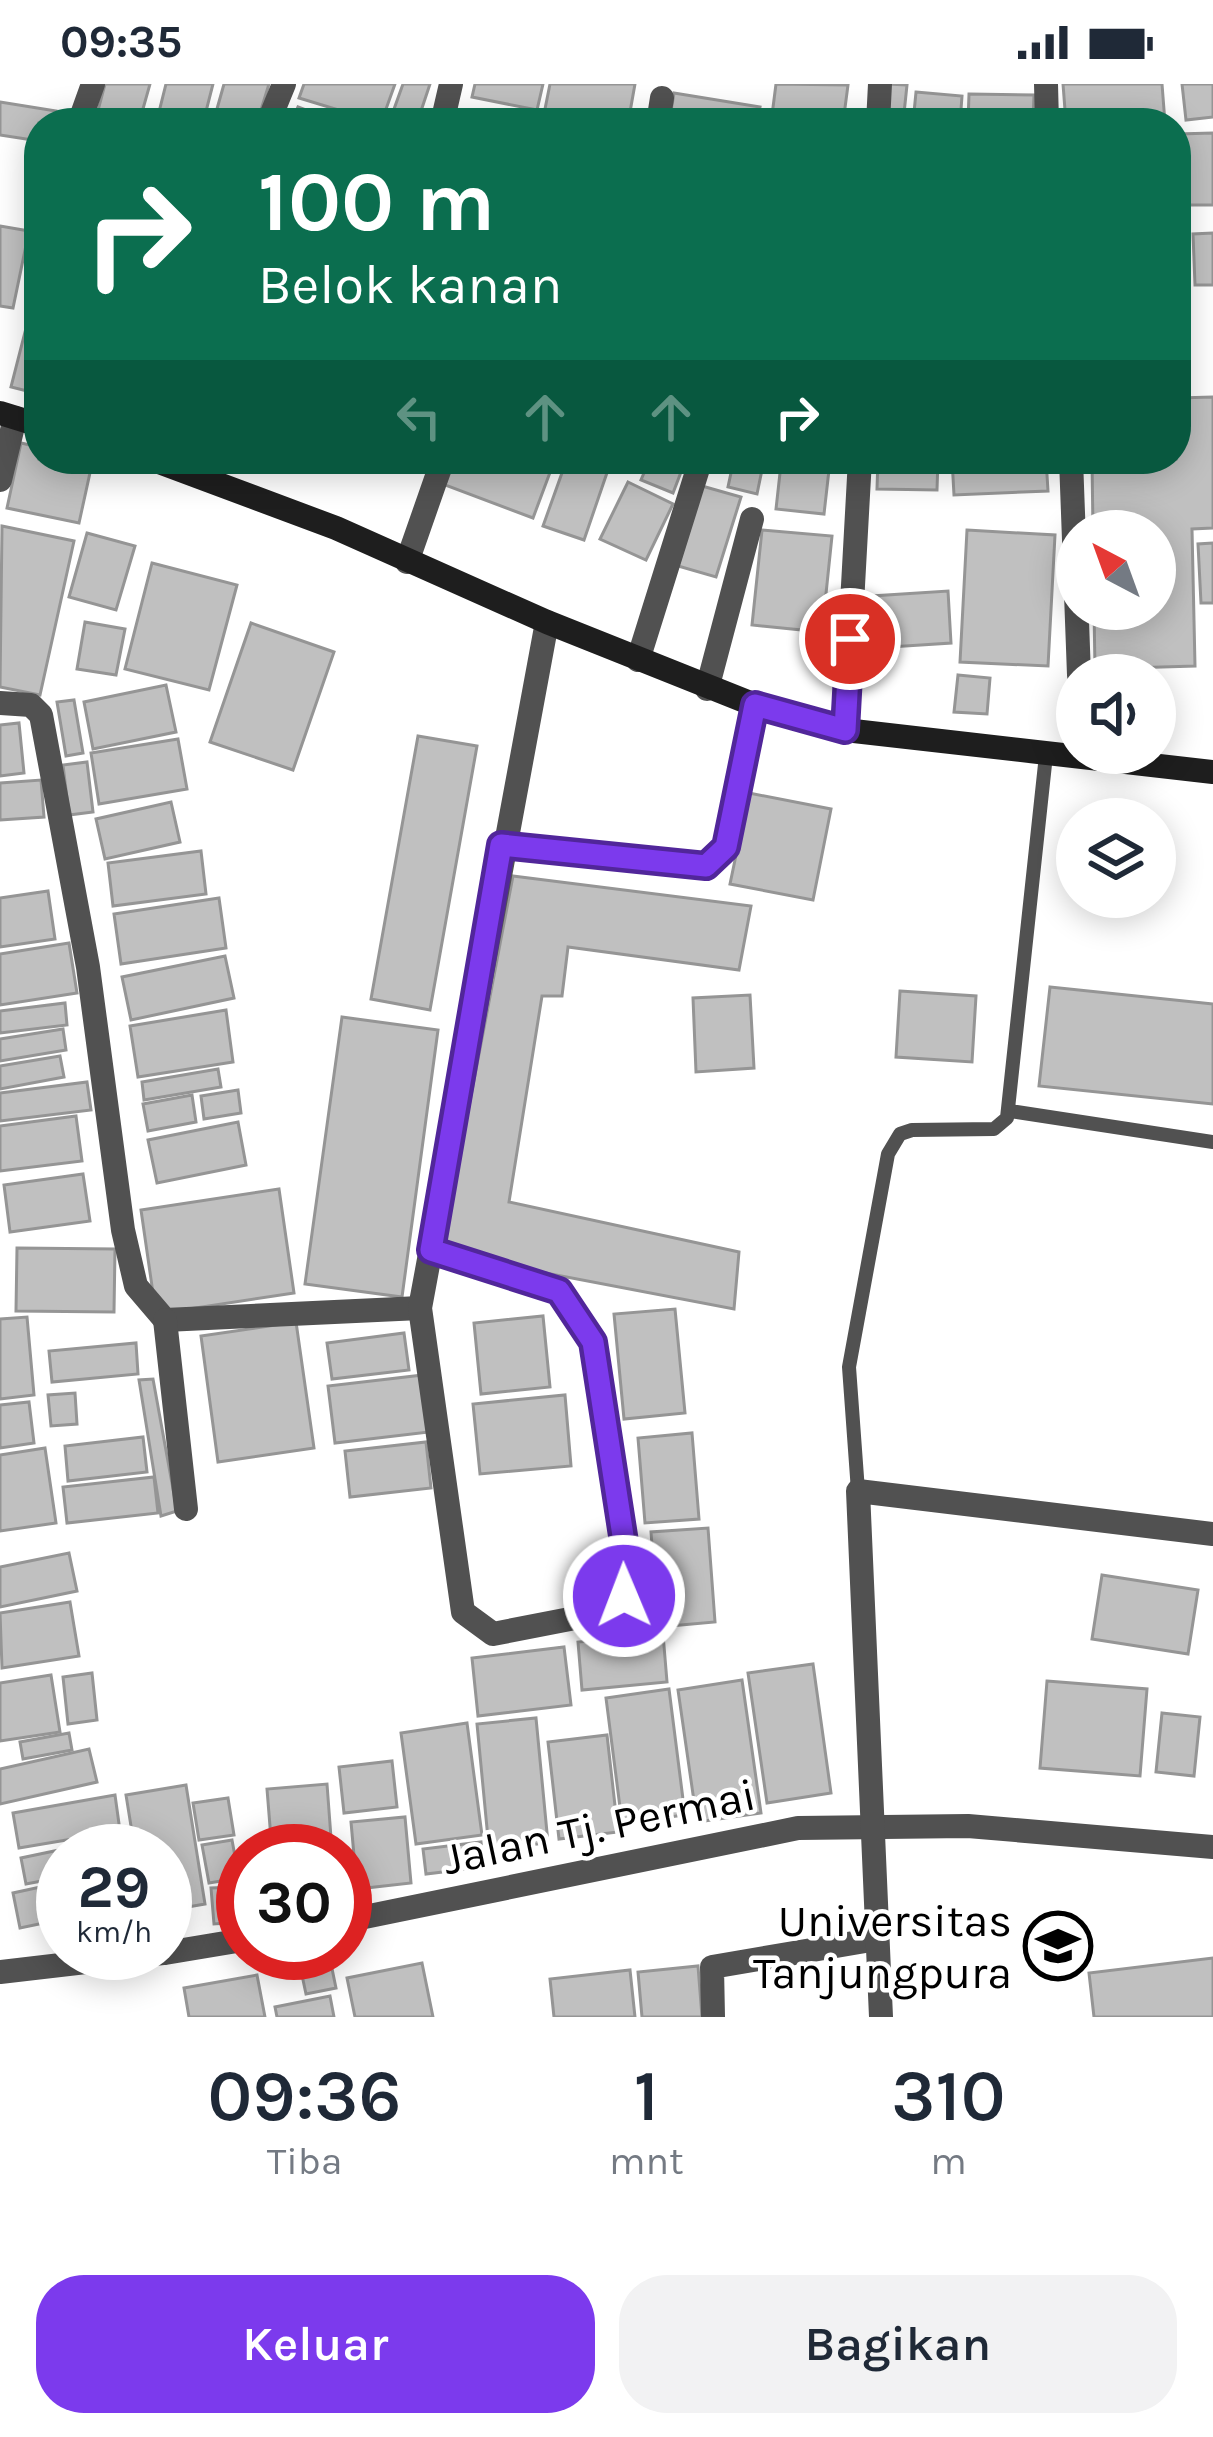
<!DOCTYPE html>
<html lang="id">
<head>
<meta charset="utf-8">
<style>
	body { margin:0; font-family:Karla,sans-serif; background:#f2f2f3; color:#1f2937; height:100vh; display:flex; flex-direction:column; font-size:45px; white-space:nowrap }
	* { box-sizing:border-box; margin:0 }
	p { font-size:39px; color:#747a83 }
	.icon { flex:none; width:66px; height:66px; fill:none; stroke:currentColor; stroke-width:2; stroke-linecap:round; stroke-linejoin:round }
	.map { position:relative; height:1933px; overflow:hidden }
	.drawer { display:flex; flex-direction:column; background:#fff; flex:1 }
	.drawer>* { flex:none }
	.hud { position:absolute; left:24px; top:24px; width:1167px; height:366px; border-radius:48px; box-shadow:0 6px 30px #0003; background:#0b6e4f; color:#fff; overflow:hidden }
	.needle { width:78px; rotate:319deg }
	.buttons { position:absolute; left:1056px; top:426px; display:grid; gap:24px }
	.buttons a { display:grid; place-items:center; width:120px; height:120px; border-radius:50%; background:#fff; box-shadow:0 6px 30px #0003; font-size:60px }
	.speed { position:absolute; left:36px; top:1740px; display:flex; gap:24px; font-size:60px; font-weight:700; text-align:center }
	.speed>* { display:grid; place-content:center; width:156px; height:156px; border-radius:50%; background:#fff; box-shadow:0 6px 30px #0003; line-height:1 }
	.speed small { font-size:30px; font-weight:400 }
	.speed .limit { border:18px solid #d22; background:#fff; color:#111 }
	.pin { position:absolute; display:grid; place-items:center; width:102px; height:102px; color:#fff; margin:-51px; border:6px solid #fff; border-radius:50%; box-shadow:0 3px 12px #0007 }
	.me { position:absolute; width:132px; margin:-66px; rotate:359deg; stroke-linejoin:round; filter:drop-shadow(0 0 9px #0008) }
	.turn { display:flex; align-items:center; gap:42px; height:252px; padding:0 36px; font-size:54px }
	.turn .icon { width:156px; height:156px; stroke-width:2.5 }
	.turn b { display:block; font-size:84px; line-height:102px }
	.lanes { display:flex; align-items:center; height:114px; padding:0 36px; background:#0003; justify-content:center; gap:60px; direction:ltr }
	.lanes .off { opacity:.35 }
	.eta { display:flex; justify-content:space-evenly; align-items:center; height:204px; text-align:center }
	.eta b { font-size:72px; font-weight:600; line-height:84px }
	.button { display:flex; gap:24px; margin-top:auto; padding:24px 36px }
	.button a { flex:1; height:138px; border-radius:48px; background:#7c3aed; color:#fff; font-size:48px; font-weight:600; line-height:138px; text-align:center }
	.button a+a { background:#f2f2f3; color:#1f2937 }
	.status { display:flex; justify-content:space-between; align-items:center; height:84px; padding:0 60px; background:#fff; direction:ltr }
	.status svg { height:33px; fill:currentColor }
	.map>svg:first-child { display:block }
	.building { fill:#c0c0c0; stroke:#959595; stroke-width:3 }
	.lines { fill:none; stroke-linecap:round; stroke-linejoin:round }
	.lane { stroke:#515151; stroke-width:14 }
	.street { stroke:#515151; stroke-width:24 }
	.secondary { stroke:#1e1e1e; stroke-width:24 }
	.route-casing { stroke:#51269a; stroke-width:30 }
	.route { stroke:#7c3aed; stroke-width:21 }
	.labels { text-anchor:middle; stroke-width:9; stroke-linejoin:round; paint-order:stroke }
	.street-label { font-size:45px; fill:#000; stroke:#fff }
	.poi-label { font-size:45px; fill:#000; stroke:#fff; text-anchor:end }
</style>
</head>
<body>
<div class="status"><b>09:35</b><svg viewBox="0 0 49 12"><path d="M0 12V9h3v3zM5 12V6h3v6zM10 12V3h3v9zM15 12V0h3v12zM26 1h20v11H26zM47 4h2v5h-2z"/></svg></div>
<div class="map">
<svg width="1213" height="1933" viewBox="0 0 1213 1933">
	<rect width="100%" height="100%" fill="#fff"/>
	<g class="building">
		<path d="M105 0H150L139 39 97 30Z"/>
		<path d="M166 0H213L203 39 158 32Z"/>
		<path d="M224 0H269L257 39H213Z"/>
		<path d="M304 0H395L381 39 299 14Z"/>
		<path d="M403 0H430L417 39H389Z"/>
		<path d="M475 0H543L537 26 472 13Z"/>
		<path d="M550 0H635L628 39 544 30Z"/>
		<path d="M776 0 848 1 843 39H771Z"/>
		<path d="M887 0 907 1 903 39H882Z"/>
		<path d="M1063 0H1162L1165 39H1066Z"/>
		<path d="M1182 0H1213V33L1186 36Z"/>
		<path d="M916 8 962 12 960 39H913Z"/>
		<path d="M674 9 760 23 757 39H669Z"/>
		<path d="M969 10 1034 11 1033 39H968Z"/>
		<path d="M0 18 56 27 54 39H39V57L0 51Z"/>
		<path d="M298 23 340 39H291Z"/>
		<path d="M1213 49V121H1179L1178 50Z"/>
		<path d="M0 142 29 147 13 224 0 222Z"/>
		<path d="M1213 149V201H1195L1193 150Z"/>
		<path d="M1176 217 1178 314 1213 313V444L1192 445 1195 582 1095 585 1094 525H1155V447H1093L1092 375H1176Z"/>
		<path d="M25 248 39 252V310L11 303Z"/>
		<path d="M21 359 39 363V375H93L79 439 7 424Z"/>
		<path d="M455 375H555L533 434 445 401Z"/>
		<path d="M567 375 610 380 584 456 543 442Z"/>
		<path d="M650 375H686L673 409 641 396Z"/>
		<path d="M734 375 764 376 757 410 728 403Z"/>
		<path d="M878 375H938L937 406 877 405Z"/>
		<path d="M952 375H1046L1048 407 954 411Z"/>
		<path d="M781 380 829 386 824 430 776 425Z"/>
		<path d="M628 398 673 420 646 476 600 455Z"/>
		<path d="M702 402 741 413 716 493 678 482Z"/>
		<path d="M2 442 74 457 40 611 0 603Z"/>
		<path d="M762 446 832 452 822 548 752 541Z"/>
		<path d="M967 446 1055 451 1048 582 960 578Z"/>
		<path d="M87 449 135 462 116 526 69 513Z"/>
		<path d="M1213 459V519H1201L1198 460Z"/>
		<path d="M152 479 237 501 209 606 125 585Z"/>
		<path d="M948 507 951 559 875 564 872 512Z"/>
		<path d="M85 538 125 545 116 591 77 585Z"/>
		<path d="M251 539 334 568 293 686 210 658Z"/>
		<path d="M958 591 990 594 987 630 954 628Z"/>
		<path d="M166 601 176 648 93 665 84 618Z"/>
		<path d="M74 616 83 669 66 672 57 618Z"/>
		<path d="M19 639 24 689 0 692V641Z"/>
		<path d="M418 652 477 662 430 926 371 915Z"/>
		<path d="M178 655 187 705 99 720 91 669Z"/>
		<path d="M87 678 93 728 69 731 63 681Z"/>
		<path d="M41 696 44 733 0 736V699Z"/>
		<path d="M749 709 831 725 813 816 730 800Z"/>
		<path d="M171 718 180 758 105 775 96 735Z"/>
		<path d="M201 767 206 810 113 822 108 779Z"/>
		<path d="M513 792 751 822 739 886 568 863 562 912H542L509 1118 739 1168 734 1225 441 1169Z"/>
		<path d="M48 807 55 855 0 863V814Z"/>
		<path d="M219 814 226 864 121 880 114 830Z"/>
		<path d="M69 859 77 909 0 921V870Z"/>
		<path d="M225 872 234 914 131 936 122 893Z"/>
		<path d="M1050 903 1213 920V1020L1039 1002Z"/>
		<path d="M900 907 976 912 972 978 896 973Z"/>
		<path d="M750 911 754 984 696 988 693 914Z"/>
		<path d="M65 919 67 941 0 949V927Z"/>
		<path d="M226 926 233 978 138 993 130 942Z"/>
		<path d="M342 933 438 946 402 1213 305 1200Z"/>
		<path d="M63 945 66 966 0 977V955Z"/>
		<path d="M60 972 64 993 0 1005V982Z"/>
		<path d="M218 985 221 1003 144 1016 142 998Z"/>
		<path d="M87 998 91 1026 0 1037V1009Z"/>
		<path d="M238 1006 241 1029 204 1035 201 1012Z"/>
		<path d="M192 1011 196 1038 148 1047 143 1020Z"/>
		<path d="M76 1032 82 1077 0 1087V1042Z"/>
		<path d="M238 1038 246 1081 157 1099 148 1056Z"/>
		<path d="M83 1090 90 1137 10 1148 4 1101Z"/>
		<path d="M279 1105 294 1209 156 1230 141 1126Z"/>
		<path d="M17 1164 115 1165 114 1228 16 1227Z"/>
		<path d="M675 1225 685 1329 624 1335 614 1230Z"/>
		<path d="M543 1232 550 1303 481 1310 474 1239Z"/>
		<path d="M27 1233 34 1311 0 1315V1235Z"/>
		<path d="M296 1238 314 1364 218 1378 201 1252Z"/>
		<path d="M404 1249 409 1286 332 1295 327 1259Z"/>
		<path d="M136 1259 138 1290 52 1298 49 1267Z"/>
		<path d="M423 1291 429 1348 335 1359 328 1302Z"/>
		<path d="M153 1295 177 1427 161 1432 139 1296Z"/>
		<path d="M75 1309 77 1340 51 1342 48 1311Z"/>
		<path d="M565 1311 571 1382 480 1390 473 1320Z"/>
		<path d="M29 1318 34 1359 0 1364V1321Z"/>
		<path d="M692 1349 699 1435 645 1439 638 1354Z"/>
		<path d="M143 1353 147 1388 68 1397 65 1362Z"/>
		<path d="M426 1358 431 1404 350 1413 345 1367Z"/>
		<path d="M45 1364 56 1439 0 1447V1371Z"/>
		<path d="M154 1393 158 1429 67 1439 63 1403Z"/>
		<path d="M708 1444 715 1538 658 1543 651 1448Z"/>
		<path d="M69 1469 77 1507 0 1523V1483Z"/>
		<path d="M1102 1491 1198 1506 1188 1570 1092 1555Z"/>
		<path d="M70 1518 79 1572 2 1584 0 1529Z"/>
		<path d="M663 1550 667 1598 582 1606 578 1558Z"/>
		<path d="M564 1563 571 1621 478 1632 472 1574Z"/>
		<path d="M813 1580 831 1709 767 1719 748 1589Z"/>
		<path d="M92 1589 97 1636 68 1640 63 1593Z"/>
		<path d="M51 1591 60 1648 0 1657V1599Z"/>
		<path d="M742 1596 761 1729 697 1738 678 1606Z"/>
		<path d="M1047 1597 1147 1605 1140 1692 1040 1684Z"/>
		<path d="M669 1605 685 1731 622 1739 606 1614Z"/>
		<path d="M1162 1629 1200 1633 1194 1692 1156 1688Z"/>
		<path d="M536 1634 548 1759 489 1765 477 1640Z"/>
		<path d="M467 1639 482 1751 416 1760 401 1649Z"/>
		<path d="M69 1649 72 1666 23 1675 20 1658Z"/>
		<path d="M607 1651 618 1748 559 1755 548 1658Z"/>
		<path d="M89 1665 97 1698 0 1720V1685Z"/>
		<path d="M392 1677 397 1723 344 1729 339 1683Z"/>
		<path d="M327 1700 332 1767H272L267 1705Z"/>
		<path d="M186 1701 205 1820 165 1827V1767H135L126 1711Z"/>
		<path d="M115 1711 120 1747 19 1764 13 1729Z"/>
		<path d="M228 1714 234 1751 199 1756 193 1719Z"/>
		<path d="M405 1733 411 1799 357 1805 351 1738Z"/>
		<path d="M111 1755 113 1767H63V1793L26 1800 21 1774Z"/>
		<path d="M232 1756 239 1794 209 1799 202 1761Z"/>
		<path d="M481 1758 484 1783 426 1790 423 1765Z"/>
		<path d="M63 1798V1835L20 1844 13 1809Z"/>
		<path d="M239 1803 241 1838 214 1840 211 1804Z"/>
		<path d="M329 1870 336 1904 306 1910 299 1877Z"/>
		<path d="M1213 1874V1933H1094L1089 1889Z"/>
		<path d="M422 1879 433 1933H355L347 1894Z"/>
		<path d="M698 1882 702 1933H642L638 1888Z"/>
		<path d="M630 1886 635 1933H554L550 1895Z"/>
		<path d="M257 1891 265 1933H189L184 1904Z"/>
		<path d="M330 1912 334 1933H277L275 1923Z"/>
	</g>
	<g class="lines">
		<g class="lane">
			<path d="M501 762 707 782 726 763 755 621"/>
			<path d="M1010 1027 1213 1058"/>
			<path d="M858 1407 849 1283 888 1070 900 1050 912 1046 994 1045 1007 1034 1046 671"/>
		</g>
		<g class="street">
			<path d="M1046 0 1047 39"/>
			<path d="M79 39 93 0"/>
			<path d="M268 39 284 0"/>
			<path d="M442 39 451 0"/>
			<path d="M658 39 662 14"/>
			<path d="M878 39 880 0"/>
			<path d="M1071 375 1079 591"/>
			<path d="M0 396 15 334"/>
			<path d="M407 478 443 375"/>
			<path d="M638 576 701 375"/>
			<path d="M707 605 752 435"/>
			<path d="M0 619 31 621 41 631 88 883 123 1146 136 1202 165 1236 420 1224"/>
			<path d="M845 646 860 375"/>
			<path d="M431 1166 559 1207 593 1259 628 1484 624 1512 606 1528 493 1550 463 1528 420 1224 547 538"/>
			<path d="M165 1236 186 1425"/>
			<path d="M345 1837 798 1744 968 1742 1213 1763"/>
			<path d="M165 1869 243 1856"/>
			<path d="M0 1888 163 1869"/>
			<path d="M713 1933 712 1883 877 1855"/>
			<path d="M881 1933 858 1407 1213 1450"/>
		</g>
		<g class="secondary">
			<path d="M0 329 39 341"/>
			<path d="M151 375 336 444 547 538 755 621 845 646 1213 688"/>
		</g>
	</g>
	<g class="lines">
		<defs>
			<path id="route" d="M624 1512 628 1484 593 1258 559 1207 431 1166 501 761 706 782 726 763 755 621 845 646 850 555"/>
		</defs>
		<use href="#route" class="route-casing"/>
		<use href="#route" class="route"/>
	</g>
	<defs>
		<symbol id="university-ring" viewBox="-11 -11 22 22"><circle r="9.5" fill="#fff" stroke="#000" stroke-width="1.5"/><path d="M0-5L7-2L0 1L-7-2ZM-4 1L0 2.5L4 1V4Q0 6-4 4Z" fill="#000"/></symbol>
	</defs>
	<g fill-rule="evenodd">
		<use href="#university-ring" x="1020" y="1824" width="76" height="76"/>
	</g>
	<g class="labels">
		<g class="street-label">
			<text transform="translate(599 1742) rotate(-12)" y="16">Jalan Tj. Permai</text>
		</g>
		<g class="poi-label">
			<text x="1012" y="1852">Universitas<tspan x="1012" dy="52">Tanjungpura</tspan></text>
		</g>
	</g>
</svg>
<div class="buttons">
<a><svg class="needle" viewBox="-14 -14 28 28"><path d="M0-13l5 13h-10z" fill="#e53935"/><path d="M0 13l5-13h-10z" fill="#747a83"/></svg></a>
<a><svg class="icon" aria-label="sound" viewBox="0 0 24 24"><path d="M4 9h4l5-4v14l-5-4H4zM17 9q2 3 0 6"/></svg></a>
<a><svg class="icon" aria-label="layers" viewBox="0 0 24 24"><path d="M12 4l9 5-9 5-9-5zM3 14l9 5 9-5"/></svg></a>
</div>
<div class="speed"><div>29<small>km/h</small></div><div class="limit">30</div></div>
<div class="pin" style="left:850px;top:555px;background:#d93025"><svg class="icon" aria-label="arrive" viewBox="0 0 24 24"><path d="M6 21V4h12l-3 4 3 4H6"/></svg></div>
<svg class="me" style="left:624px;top:1512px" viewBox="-20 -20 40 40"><circle r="17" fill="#7c3aed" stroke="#fff" stroke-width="3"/><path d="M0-11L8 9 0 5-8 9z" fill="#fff"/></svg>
<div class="hud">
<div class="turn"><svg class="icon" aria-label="right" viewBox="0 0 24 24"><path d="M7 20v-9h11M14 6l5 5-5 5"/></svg><div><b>100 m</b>Belok kanan</div></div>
<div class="lanes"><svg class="icon off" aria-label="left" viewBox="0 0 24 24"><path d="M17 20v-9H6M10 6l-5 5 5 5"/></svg><svg class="icon off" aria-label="ahead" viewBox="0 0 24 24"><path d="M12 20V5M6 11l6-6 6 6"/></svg><svg class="icon off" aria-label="ahead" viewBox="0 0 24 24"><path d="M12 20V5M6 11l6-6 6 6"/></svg><svg class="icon" aria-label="right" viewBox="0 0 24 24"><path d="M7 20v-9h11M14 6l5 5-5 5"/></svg></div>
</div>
</div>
<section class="drawer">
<div class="eta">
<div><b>09:36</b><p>Tiba</p></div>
<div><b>1</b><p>mnt</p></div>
<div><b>310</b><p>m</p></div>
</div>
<div class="button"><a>Keluar</a><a>Bagikan</a></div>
</section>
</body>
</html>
